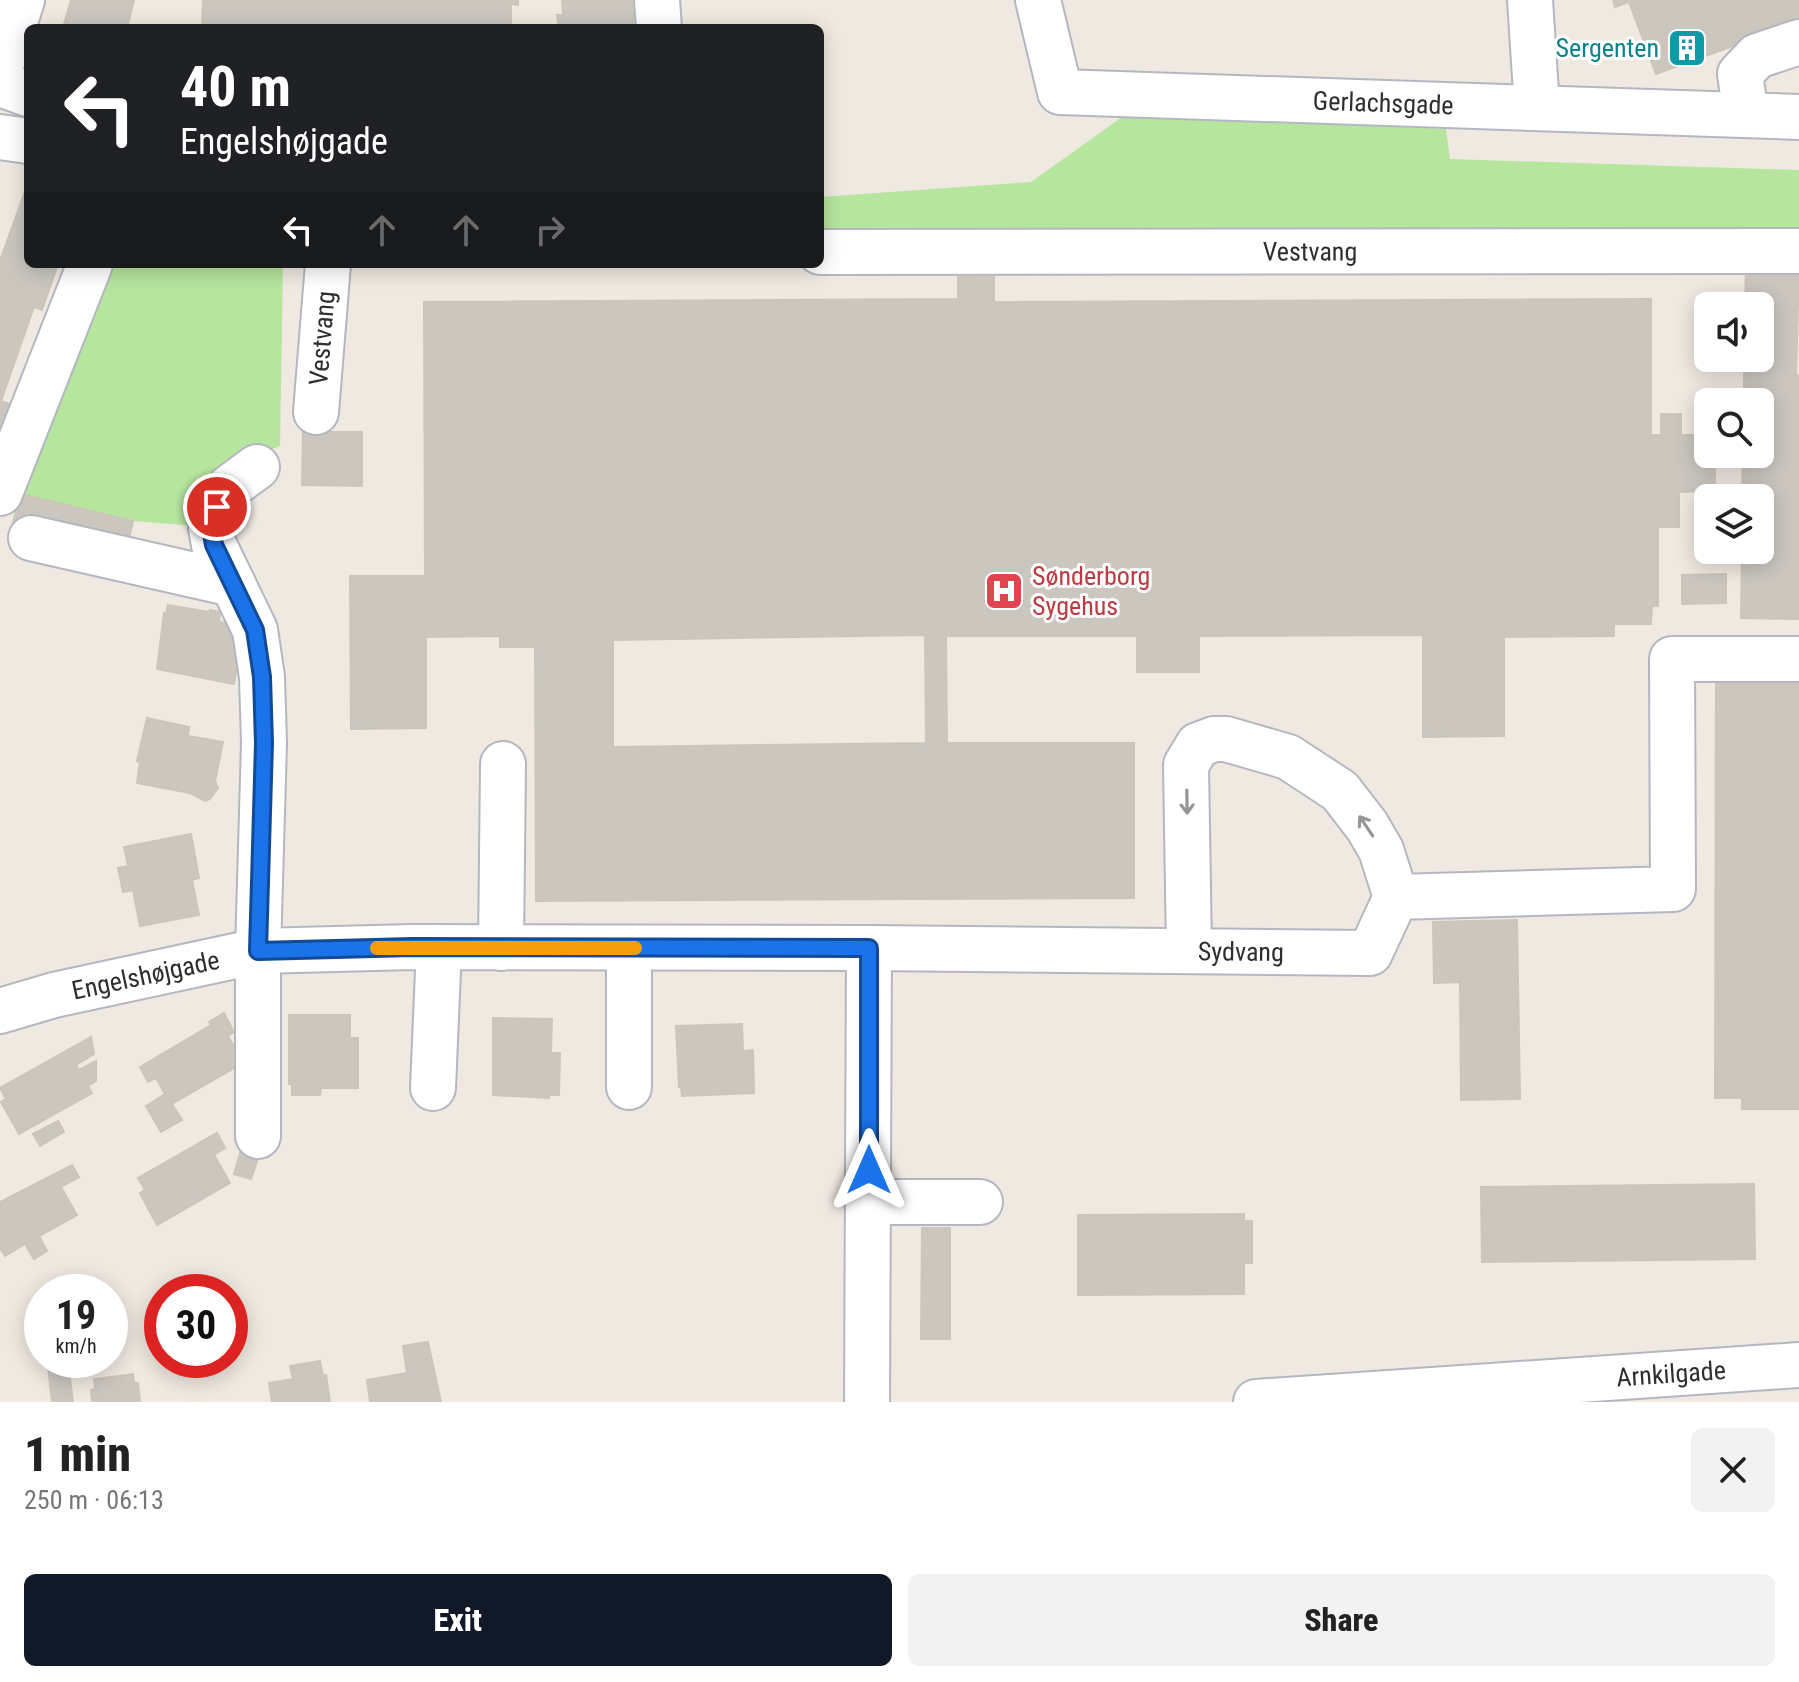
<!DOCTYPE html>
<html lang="en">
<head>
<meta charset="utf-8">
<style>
	body { margin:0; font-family:"Roboto Condensed",sans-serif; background:#f2f2f2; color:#222; height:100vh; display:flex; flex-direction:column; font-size:30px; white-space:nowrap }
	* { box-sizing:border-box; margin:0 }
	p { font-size:26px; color:#767676 }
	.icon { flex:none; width:44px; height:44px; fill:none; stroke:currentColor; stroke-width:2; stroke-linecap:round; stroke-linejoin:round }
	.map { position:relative; height:1402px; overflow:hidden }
	.details { display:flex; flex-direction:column; background:#fff; flex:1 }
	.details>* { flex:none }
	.hud { position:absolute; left:24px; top:24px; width:800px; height:244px; border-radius:12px; box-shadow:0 4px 20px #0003; background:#202124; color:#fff; overflow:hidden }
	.fabs { position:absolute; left:1694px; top:292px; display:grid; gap:16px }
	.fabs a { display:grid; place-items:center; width:80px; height:80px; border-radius:12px; background:#fff; box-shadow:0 4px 20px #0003; font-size:40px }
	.speed { position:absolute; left:24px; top:1274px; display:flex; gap:16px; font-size:40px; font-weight:700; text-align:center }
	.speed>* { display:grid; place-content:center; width:104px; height:104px; border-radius:50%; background:#fff; box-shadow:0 4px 20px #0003; line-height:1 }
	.speed small { font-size:20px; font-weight:400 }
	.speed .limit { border:12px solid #d22; background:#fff; color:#111 }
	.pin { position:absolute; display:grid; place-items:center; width:68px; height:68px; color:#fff; margin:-34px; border:4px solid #fff; border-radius:50%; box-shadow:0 2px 8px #0007 }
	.me { position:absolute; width:88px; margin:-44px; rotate:0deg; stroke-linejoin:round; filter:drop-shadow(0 0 6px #0008) }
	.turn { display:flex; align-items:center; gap:28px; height:168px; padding:0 24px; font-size:36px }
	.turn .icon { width:104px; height:104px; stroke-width:2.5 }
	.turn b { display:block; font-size:56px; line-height:68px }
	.lanes { display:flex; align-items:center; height:76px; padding:0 24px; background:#0003; justify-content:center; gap:40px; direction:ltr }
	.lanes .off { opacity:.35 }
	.round { display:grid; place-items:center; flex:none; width:84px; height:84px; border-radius:12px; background:#f2f2f2 }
	.head { display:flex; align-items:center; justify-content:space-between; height:136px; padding:0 24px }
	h1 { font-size:48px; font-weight:800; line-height:60px }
	.primary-button { display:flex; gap:16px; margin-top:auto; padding:16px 24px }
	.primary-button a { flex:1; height:92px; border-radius:12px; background:#111827; color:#fff; font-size:32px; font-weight:800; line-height:92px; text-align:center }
	.primary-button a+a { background:#f2f2f2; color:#222 }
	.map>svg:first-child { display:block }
	.green { fill:#b6e59e }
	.building { fill:#cbc7bf; stroke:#cbc5ba; stroke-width:2; fill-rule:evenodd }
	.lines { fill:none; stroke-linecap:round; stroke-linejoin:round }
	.minor-casing { stroke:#b4b7c1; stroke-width:48 }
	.minor { stroke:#fff; stroke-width:44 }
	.oneway { stroke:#969696 }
	.route-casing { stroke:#114b97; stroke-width:20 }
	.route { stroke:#1a73e8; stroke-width:14 }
	.slow { stroke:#f59e0b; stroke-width:14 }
	.labels { text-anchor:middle; stroke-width:6; stroke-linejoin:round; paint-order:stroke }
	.culture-label { font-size:26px; fill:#0d838f; stroke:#fff; text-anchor:end }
	.street-label { font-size:26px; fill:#2e2e2e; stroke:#fff }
	.health-label { font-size:26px; fill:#be3a42; stroke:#fff; text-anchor:start }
</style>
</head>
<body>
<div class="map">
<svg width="1799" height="1402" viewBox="0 0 1799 1402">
	<rect width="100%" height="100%" fill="#efe9e1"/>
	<g class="green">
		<path d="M1125 115 1446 129 1450 159 1799 170V233L820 228V197L1031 182Z"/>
		<path d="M111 264H283L280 446 239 462 197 526 133 521 20 494Z"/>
	</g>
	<g class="building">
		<path d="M71 0H134L127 28H63Z"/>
		<path d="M203 0H518V5L511 4V28H202Z"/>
		<path d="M562 0H632L634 28H559L557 15H563Z"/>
		<path d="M1613 0H1799V22L1656 74 1629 2 1615 7Z"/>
		<path d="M28 183V264H58L42 310 34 307 1 401 10 404 0 431V261Z"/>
		<path d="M1746 267 1799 268 1796 375H1799L1798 619 1741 618 1742 550H1760V498H1742L1743 454H1760V402H1744V358H1760V306H1745Z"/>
		<path d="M958 277H994V302L1651 299V435H1661V414H1681V435H1708V454H1715V491L1679 492V527H1658V606H1652L1651 624H1614V636L1504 637V736L1423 737V635L1199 636V672H1137V636H946L947 743H1134V898L536 901 535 647H500V636L426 637V728L351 729 350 576H425L424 302 958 299ZM925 635 926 743 613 747V640Z"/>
		<path d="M303 432H362V486L302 485Z"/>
		<path d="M20 494 133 521 127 549 13 523Z"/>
		<path d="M1726 574V603L1682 604V575Z"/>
		<path d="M168 605 209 612 210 610 220 612 219 622 244 626 234 684 157 669 164 613 166 614Z"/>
		<path d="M1716 683H1799V1109H1742V1098H1715Z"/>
		<path d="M147 718 189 727 188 736 223 742 215 781 218 788 210 799 205 801 190 793 137 783 140 762 137 761Z"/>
		<path d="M191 834 199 878 192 880 199 915 140 926 133 890 123 892 118 868 128 866 124 847Z"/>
		<path d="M1517 920 1520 1099 1461 1100 1460 982 1434 983 1433 922Z"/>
		<path d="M224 1013 234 1032 228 1036 243 1063 172 1104 182 1120 161 1132 146 1106 165 1094 156 1078 148 1082 140 1067 211 1025 209 1022Z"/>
		<path d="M289 1015H350V1038H358V1088H321L320 1095H292V1084H289Z"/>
		<path d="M493 1018 552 1019 551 1053H560L559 1095H549V1098L493 1095Z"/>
		<path d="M742 1024 743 1051 753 1050 754 1093 682 1096 681 1087H679L676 1026Z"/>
		<path d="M91 1037 94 1054 76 1065 79 1070 96 1061V1081L88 1086 92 1093 19 1134 1 1102 6 1099 0 1088Z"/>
		<path d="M58 1121 64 1132 40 1146 33 1134Z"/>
		<path d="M217 1133 225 1148 214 1155 230 1183 157 1225 140 1193 145 1190 138 1178Z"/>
		<path d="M243 1143 261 1149 251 1179 234 1174Z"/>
		<path d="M72 1165 79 1177 61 1187 77 1215 39 1236 47 1251 34 1259 25 1244 5 1256 0 1248V1202Z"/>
		<path d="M1754 1184 1755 1259 1482 1262 1481 1187Z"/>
		<path d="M1244 1214V1221H1252V1263H1244V1294L1078 1295V1215Z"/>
		<path d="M922 1228H950V1339H921Z"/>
		<path d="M428 1342 441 1402H370L367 1380 407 1373 403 1346Z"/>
		<path d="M320 1361 323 1376 326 1375 330 1402H272L269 1383 293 1379 290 1366Z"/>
		<path d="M68 1364 73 1402H52L48 1367Z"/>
		<path d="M133 1374 134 1383H138L140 1402H92L91 1390 95 1389 94 1379Z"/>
	</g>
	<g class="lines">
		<defs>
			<g id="minor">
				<path d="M657 0 659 28"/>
				<path id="s1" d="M1038 0 1060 92 1799 117"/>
				<path d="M1530 0 1537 108"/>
				<path d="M0 69 22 0"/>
				<path d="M0 84 28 94"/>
				<path d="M1746 115 1740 74 1757 56 1799 42"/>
				<path d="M0 137 28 141"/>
				<path id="s2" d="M820 252 1799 251"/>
				<path id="s3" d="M316 412 328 264"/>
				<path d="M257 467 230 487 217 507 211 528 214 545 255 630 262 677 264 743 258 951V1136"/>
				<path d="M0 493 90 264"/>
				<path d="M31 538 233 584"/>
				<path d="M501 948 503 764"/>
				<path d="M1189 951 1186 765 1198 745 1214 739H1226L1288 757 1340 791 1367 826 1381 850 1396 897"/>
				<path id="s4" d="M0 1011 54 995 258 951 413 947 869 948 1370 953 1396 897 1673 889 1672 659H1799"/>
				<path d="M629 1087V948"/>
				<path d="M433 1088 439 947"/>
				<path d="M869 1202H980"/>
				<path d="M867 1402 869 948"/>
				<path id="s5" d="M1256 1402 1799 1365"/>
			</g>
		</defs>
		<use href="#minor" class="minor-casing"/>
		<use href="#minor" class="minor"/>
	</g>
	<defs><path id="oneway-shaft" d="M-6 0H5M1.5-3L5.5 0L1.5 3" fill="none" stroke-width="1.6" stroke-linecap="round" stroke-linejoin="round" transform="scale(2)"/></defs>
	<g class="oneway">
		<use href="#oneway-shaft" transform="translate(1187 802) rotate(89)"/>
		<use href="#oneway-shaft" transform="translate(1366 826) rotate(-124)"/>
	</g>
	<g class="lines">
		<defs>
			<path id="route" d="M217 507 211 528 214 545 255 630 262 677 264 743 258 951 413 947 869 948V1170"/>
		</defs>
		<use href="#route" class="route-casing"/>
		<use href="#route" class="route"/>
		<path class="slow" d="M377 948H635"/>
	</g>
	<defs>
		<symbol id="building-square" viewBox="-11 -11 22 22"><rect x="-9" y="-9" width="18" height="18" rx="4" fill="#0f9aa8" stroke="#fff"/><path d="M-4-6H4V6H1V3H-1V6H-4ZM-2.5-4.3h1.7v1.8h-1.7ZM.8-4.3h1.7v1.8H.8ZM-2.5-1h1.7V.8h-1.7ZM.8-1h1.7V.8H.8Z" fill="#fff"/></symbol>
		<symbol id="hospital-square" viewBox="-11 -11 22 22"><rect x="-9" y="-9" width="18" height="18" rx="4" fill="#e0444e" stroke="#fff"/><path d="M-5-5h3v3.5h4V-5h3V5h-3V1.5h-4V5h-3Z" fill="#fff"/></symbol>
	</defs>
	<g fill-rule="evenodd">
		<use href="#building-square" x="1665" y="26" width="44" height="44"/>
		<use href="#hospital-square" x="982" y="569" width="44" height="44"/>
	</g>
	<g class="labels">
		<g class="culture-label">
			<text x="1659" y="57">Sergenten</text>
		</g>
		<g class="street-label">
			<text dy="9" stroke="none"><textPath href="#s1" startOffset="418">Gerlachsgade</textPath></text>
			<text dy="9" stroke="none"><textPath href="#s2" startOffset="490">Vestvang</textPath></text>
			<text dy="9" stroke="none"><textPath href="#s3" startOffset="74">Vestvang</textPath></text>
			<text dy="9" stroke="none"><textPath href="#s4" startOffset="1248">Sydvang</textPath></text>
			<text dy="9" stroke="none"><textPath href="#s4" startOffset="150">Engelshøjgade</textPath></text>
			<text dy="9" stroke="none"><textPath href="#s5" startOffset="416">Arnkilgade</textPath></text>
		</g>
		<g class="health-label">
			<text x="1032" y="585">Sønderborg<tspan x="1032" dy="30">Sygehus</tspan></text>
		</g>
	</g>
</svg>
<div class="fabs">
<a><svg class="icon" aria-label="sound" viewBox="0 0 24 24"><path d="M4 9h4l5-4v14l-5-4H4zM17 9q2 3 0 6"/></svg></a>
<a><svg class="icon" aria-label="search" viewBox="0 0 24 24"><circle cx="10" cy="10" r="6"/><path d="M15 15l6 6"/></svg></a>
<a><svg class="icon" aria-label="layers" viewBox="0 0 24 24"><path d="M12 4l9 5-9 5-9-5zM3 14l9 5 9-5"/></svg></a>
</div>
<div class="speed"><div>19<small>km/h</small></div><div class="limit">30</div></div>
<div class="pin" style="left:217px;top:507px;background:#d93025"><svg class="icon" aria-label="arrive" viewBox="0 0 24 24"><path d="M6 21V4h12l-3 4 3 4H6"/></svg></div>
<svg class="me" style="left:869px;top:1170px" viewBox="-20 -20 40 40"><path d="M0-17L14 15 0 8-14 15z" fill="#1a73e8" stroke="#fff" stroke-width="4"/></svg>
<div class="hud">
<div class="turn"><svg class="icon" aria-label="left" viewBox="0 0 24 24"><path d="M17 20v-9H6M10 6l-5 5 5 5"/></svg><div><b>40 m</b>Engelshøjgade</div></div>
<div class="lanes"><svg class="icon" aria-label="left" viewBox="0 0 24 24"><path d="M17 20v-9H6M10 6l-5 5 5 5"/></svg><svg class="icon off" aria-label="ahead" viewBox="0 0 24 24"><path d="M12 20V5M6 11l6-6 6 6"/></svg><svg class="icon off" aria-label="ahead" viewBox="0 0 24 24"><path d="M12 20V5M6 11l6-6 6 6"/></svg><svg class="icon off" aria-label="right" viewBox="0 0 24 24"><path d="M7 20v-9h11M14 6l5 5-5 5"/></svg></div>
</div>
</div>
<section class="details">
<div class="head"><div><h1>1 min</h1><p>250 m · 06:13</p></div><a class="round"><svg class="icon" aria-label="close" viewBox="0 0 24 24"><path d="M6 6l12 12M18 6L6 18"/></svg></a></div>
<div class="primary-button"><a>Exit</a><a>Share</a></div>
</section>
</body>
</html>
